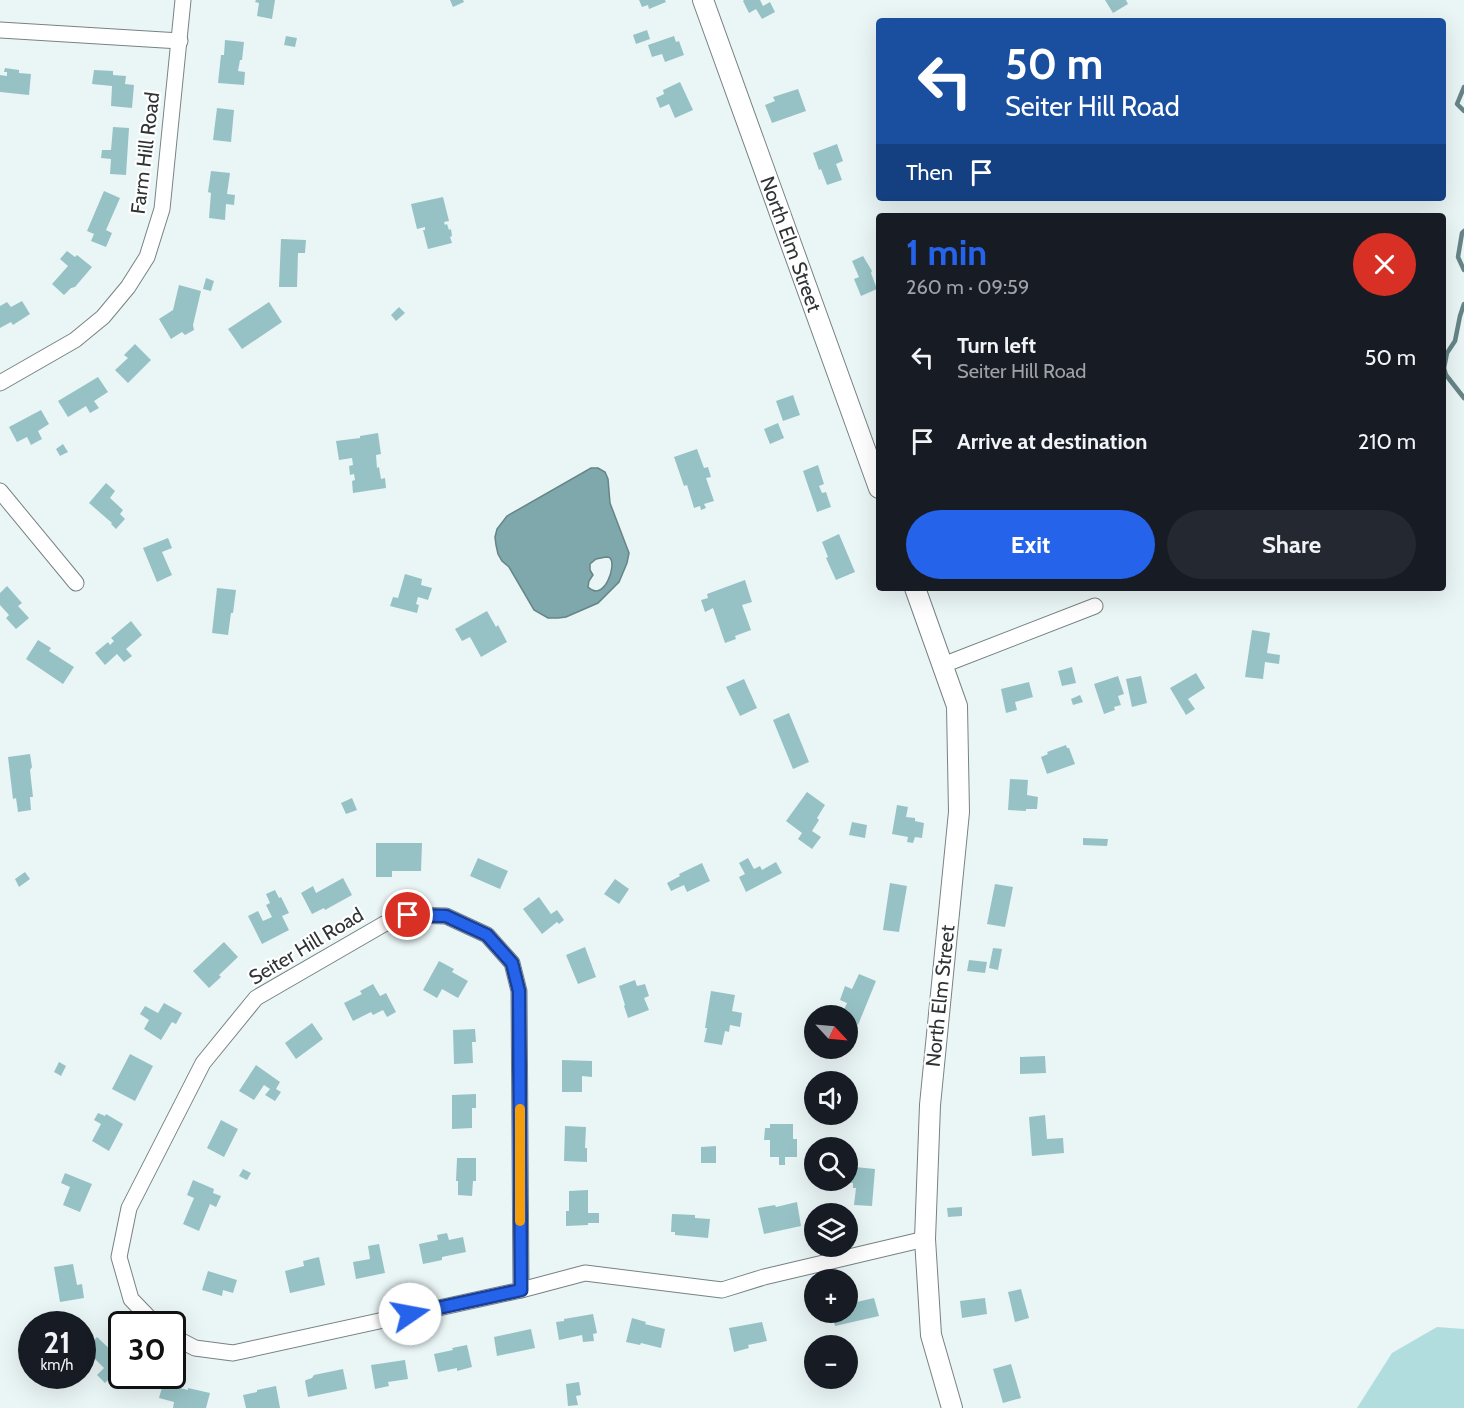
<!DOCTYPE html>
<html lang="en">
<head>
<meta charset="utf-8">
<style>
	body { margin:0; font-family:Cabin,sans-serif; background:#242831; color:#f1f3f6; height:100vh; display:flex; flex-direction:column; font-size:22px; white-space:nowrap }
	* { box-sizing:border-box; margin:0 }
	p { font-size:20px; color:#9ea1a6 }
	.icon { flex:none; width:33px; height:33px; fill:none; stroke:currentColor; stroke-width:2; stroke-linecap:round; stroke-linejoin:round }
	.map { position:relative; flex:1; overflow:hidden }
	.sheet { position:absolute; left:876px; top:213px; width:570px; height:378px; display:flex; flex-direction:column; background:#171b24; border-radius:6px; box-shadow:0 6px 24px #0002 }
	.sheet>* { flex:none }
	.top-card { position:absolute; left:876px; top:18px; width:570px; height:183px; border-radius:6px; box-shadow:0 6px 24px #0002; background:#1a4fa0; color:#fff; overflow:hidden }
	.needle { width:39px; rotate:116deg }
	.tools { position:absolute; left:804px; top:1005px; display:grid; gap:12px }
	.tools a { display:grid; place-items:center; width:54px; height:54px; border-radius:50%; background:#171b24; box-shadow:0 6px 24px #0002; font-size:30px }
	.speed { position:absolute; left:18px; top:1311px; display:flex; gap:12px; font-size:30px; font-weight:700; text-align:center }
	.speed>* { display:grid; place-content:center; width:78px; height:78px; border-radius:50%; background:#171b24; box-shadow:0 6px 24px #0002; line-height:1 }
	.speed small { font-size:15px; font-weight:400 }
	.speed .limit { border:3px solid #111; border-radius:9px; background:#fff; color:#111 }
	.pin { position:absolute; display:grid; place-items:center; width:51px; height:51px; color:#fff; margin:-26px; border:3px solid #fff; border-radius:50%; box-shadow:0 2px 6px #0007 }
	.me { position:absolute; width:66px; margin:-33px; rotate:78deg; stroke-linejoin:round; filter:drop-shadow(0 0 4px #0008) }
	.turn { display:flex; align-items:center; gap:21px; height:126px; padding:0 30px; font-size:27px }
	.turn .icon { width:78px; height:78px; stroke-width:2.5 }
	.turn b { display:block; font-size:42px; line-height:51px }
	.then { display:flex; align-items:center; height:57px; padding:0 30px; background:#0003; gap:12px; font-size:22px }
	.round { display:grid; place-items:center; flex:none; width:63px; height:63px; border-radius:32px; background:#242831 }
	.overview { display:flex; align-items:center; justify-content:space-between; height:102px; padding:0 30px }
	h1 { font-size:36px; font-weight:700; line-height:45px; color:#2563eb }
	.button { display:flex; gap:12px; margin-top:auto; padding:12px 30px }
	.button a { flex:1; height:69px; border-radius:36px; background:#2563eb; color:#fff; font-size:24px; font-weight:700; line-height:69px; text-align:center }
	.button a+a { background:#242831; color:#f1f3f6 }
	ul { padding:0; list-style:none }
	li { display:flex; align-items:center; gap:18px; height:84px; padding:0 30px }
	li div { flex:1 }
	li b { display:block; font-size:22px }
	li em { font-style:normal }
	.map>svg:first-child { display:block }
	.green { fill:#b2dddf }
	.water { fill:#7ea8ab; stroke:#668587; stroke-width:1.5; fill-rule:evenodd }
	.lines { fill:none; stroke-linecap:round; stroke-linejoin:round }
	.stream { stroke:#668587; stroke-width:4.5 }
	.building { fill:#97c2c5 }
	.minor-casing { stroke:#788283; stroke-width:17 }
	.major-casing { stroke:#788283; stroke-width:22 }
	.minor { stroke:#fff; stroke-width:15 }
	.major { stroke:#fff; stroke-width:20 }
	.route-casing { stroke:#184099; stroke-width:15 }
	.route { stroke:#2563eb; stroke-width:10 }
	.slow { stroke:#f59e0b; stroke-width:10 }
	.labels { text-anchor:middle; stroke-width:4.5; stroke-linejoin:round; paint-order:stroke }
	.street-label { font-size:20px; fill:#2f3334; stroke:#fff }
</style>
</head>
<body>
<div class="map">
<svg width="1464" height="1408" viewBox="0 0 1464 1408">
	<rect width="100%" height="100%" fill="#eaf5f6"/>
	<path class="green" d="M1437 1327 1464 1329V1408H1357L1392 1353Z"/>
	<path class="water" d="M591 468H598L605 472 608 479 610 503 629 553 627 563 619 582 598 603 566 617 558 618H548L534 610 509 567 502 561 498 554 496 545 495 537 497 529 507 516ZM606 557C607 557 609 557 610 558 617 565 604 603 588 587L589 581 593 575 590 570V564L596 559Z"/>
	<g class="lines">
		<g class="stream">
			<path d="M1464 87 1457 104 1464 111"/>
			<path d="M1464 231 1462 233 1458 257 1464 270"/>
			<path d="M1464 304 1460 316 1455 341 1447 353 1444 368 1446 375 1464 398"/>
		</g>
	</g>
	<g class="building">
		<path d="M256 0H275L272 19 257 16 259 3 255 2Z"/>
		<path d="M450 0H463L464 2 453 7Z"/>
		<path d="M639 0H665L666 2 649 9 648 5 642 7Z"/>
		<path d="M744 0H760L763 6 770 2 775 12 762 19 756 9 749 13 743 1Z"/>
		<path d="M1105 0H1126L1128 4 1113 13Z"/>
		<path d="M647 30 650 39 636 44 633 35Z"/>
		<path d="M286 36 297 38 295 47 284 45Z"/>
		<path d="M674 36 676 42 679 41 684 55 665 62 662 54 652 57 648 45Z"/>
		<path d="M225 40 244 42 242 60H240L238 71 245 72 244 85 218 83 221 55H224Z"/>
		<path d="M5 68 19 70V73L31 74 29 95 0 92V75L7 76V72H4Z"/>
		<path d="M94 70 113 71V75L126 76 125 84 134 85 132 108 111 106 112 86 92 84Z"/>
		<path d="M680 82 693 110 675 118 669 104 660 108 656 98 664 94 663 90Z"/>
		<path d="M798 89 806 111 772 123 765 105 775 101 773 97Z"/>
		<path d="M217 108 234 110 231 142 213 140Z"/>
		<path d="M113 127 129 128 126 175 110 174 111 159 101 158 102 150H111Z"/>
		<path d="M837 144 843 161 836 164 842 180 827 185 821 169 819 170 813 153Z"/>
		<path d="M211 171 230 173 227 194 235 195 234 205 226 204 225 220 209 218 211 193 208 192Z"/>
		<path d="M104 191 120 198 106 230 112 233 106 247 91 241 94 234 87 231Z"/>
		<path d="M443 197 449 221 444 222 445 225 447 224 449 230 451 229 452 236 450 237 452 243 428 249 423 230H425V227L417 229 411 204Z"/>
		<path d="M281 239 306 240 305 253H298L297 287H279Z"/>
		<path d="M67 251 75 257 77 255 92 267 75 287 71 288 64 295 52 284 68 266 60 259Z"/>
		<path d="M863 256 872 271 871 273 877 289 861 296 854 279 859 277 852 261Z"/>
		<path d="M206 278 214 281 211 291 203 289Z"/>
		<path d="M179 285 201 291 193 325 194 330 185 335 182 332 171 339 159 319 173 310Z"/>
		<path d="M22 301 30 314 13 325 11 322 0 328V306L7 302 11 307Z"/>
		<path d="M269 302 282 322 242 349 228 329Z"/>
		<path d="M399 307 405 313 396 321 391 315Z"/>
		<path d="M135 344 151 360 128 383 115 370 128 358 124 355Z"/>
		<path d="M98 377 108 392 94 401 99 408 90 413 86 406 68 417 58 401Z"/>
		<path d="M793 395 800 415 783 421 776 401Z"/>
		<path d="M41 410 49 424 38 431 42 439 31 445 27 437 17 442 9 427Z"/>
		<path d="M778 423 784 438 770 444 764 429Z"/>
		<path d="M378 433 381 454 376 455 377 468 379 467 381 479 385 478 386 488 353 493 352 481 355 480 354 474 350 475 349 466 353 465 352 458 339 460 336 441 360 438V436Z"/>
		<path d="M63 444 68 452 60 456 56 449Z"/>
		<path d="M697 449 704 468 708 467 711 477 706 478 714 501 704 504 706 508 701 510 700 506 694 508 687 485 684 486 674 457Z"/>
		<path d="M818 465 824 484 819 486 822 493 826 492 831 507 817 512 803 471Z"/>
		<path d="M106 483 115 491 110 498 123 510 120 514 125 519 116 529 111 524 112 523 89 503Z"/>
		<path d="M839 534 855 572 836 580 826 558 828 557 822 542Z"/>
		<path d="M168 538 172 548 162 552 172 575 157 582 143 548Z"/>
		<path d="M405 574 422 579 421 585 432 588 428 600 418 597 416 604 419 605 417 613 390 606 393 597 398 598Z"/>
		<path d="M745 580 752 602 742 605 751 630 735 636 736 639 725 643 713 608 705 612 701 600 708 598 707 594Z"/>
		<path d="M7 586 22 603 18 606 29 618 16 629 6 618 9 615 0 605V593Z"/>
		<path d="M217 588 236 590 233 613H231L228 635 212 633Z"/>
		<path d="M487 611 496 627 498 625 507 642 481 657 470 637 462 641 455 629Z"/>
		<path d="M131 621 142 635 126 649 132 656 124 662 117 654 105 665 95 653 108 642 110 645 114 641 111 638Z"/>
		<path d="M1252 630 1270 633 1267 653 1280 655 1279 664 1265 662 1263 679 1245 677Z"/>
		<path d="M38 640 51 648 49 651 74 667 63 684 26 659Z"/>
		<path d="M1072 667 1076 683 1062 686 1058 671Z"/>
		<path d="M1196 673 1205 688 1188 699 1195 709 1186 715 1170 688Z"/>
		<path d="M1118 676 1124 694 1118 696 1121 705 1114 707 1115 710 1104 714 1094 684Z"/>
		<path d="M1141 676 1147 703 1132 707 1126 679Z"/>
		<path d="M744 679 757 708 740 716 726 687Z"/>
		<path d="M1029 682 1033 697 1015 702 1017 710 1006 713 1001 689Z"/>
		<path d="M1080 695 1083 702 1073 705 1071 699Z"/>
		<path d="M789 713 809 762 793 769 773 720Z"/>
		<path d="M1066 745 1067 748H1069L1075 764 1047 774 1041 757 1048 754 1047 752Z"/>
		<path d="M30 754 32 767 30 770 33 797H30L31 810 18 812 16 798 13 799 8 757Z"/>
		<path d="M1010 779 1028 780 1027 795 1038 797 1037 809H1026V811L1008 810Z"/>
		<path d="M807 792 825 805 817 818 819 820 812 831 821 837 812 849 798 839 802 833 786 821Z"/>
		<path d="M352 798 357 810 346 814 341 803Z"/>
		<path d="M897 805 908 807 906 817 915 818V821L924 823 922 838 915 837 913 843 907 842 908 837 892 834Z"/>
		<path d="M852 822 867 825 865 838 849 835Z"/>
		<path d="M1083 838 1108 839 1107 846 1083 845Z"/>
		<path d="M376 843H422L421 871H392V877H376Z"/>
		<path d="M478 858 508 871 500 889 470 876Z"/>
		<path d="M748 858 754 869 760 866 762 870 776 862 782 873 746 892 739 877 745 874 739 863Z"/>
		<path d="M702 863 710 881 687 892 684 885 671 891 667 883 680 876 679 874Z"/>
		<path d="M25 872 30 879 19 887 15 879Z"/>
		<path d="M343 878 352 895 325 910 324 908 312 914 301 893 313 886 316 893Z"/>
		<path d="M615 879 629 889 619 904 604 894Z"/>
		<path d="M890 883 907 886 899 932 883 930Z"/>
		<path d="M995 884 1013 887 1005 927 987 924Z"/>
		<path d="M275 890 279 898 281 897 289 913 282 916 289 930 262 944 248 916 258 911 263 921 272 917 266 905 270 903 266 894Z"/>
		<path d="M539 897 551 914 557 910 564 920 559 924 557 922 542 934 523 909Z"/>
		<path d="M224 942 238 957 219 975 221 977 209 988 193 971Z"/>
		<path d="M585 947 596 977 578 984 566 955Z"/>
		<path d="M993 948 1002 949 998 970 989 968Z"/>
		<path d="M969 960 987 962 985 973 967 971Z"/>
		<path d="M439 961 454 969 452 972 468 981 458 998 442 989 437 998 423 990Z"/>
		<path d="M859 974 876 981 858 1025 848 1021V1016H841L847 1003 840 1000 845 986 852 989Z"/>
		<path d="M635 980 637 986 645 984 649 996 644 998 649 1010 628 1018 624 1006 625 1005 619 986Z"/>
		<path d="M373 984 380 996 386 993 396 1012 387 1017 383 1010 373 1015 371 1012 353 1021 344 1003 362 994 360 991Z"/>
		<path d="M711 991 735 995 732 1011 742 1013 740 1027 730 1025 729 1032 725 1031 722 1045 704 1042 707 1028H705Z"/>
		<path d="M164 1003 182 1013 176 1024 172 1022 161 1040 144 1029 149 1020 140 1014 145 1006 158 1013Z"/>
		<path d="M312 1023 323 1039 296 1059 285 1043Z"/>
		<path d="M475 1029 476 1042H472L473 1063 454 1064 453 1030Z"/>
		<path d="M130 1054 153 1066 135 1101 112 1089Z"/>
		<path d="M1045 1056 1046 1073 1020 1074V1057Z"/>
		<path d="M562 1060 592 1061V1077L582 1076V1092H562Z"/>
		<path d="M59 1062 66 1066 61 1076 54 1072Z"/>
		<path d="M256 1065 280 1082 276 1089 281 1092 275 1101 265 1095 270 1089 264 1085 254 1100 239 1091Z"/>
		<path d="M476 1094V1108H472V1128L452 1129V1095Z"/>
		<path d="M98 1113 105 1116 106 1114 123 1124 109 1151 92 1141 101 1124 94 1120Z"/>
		<path d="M1045 1115 1047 1139 1063 1138 1064 1153 1032 1156 1029 1117Z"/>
		<path d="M221 1120 238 1129 224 1157 207 1148Z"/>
		<path d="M770 1124H793V1139H797V1157H785V1165H779V1157H770V1140H764L765 1128H770Z"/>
		<path d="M565 1126 586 1127 585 1148H587V1162L564 1161Z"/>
		<path d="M716 1146V1163H701V1147Z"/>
		<path d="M457 1158H476V1181H473L472 1196 458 1195V1181H456Z"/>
		<path d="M855 1167 875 1169 872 1206 854 1205 856 1188H853V1183L841 1182V1180H848V1169L855 1170Z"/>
		<path d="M243 1169 251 1173 247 1180 239 1176Z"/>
		<path d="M65 1173 92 1184 80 1212 63 1205 70 1187 61 1183Z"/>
		<path d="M193 1180 214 1189 213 1193 221 1196 216 1207 210 1204 199 1231 183 1224 194 1198 187 1195Z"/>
		<path d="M588 1190V1213H599V1223H588V1225L566 1226V1211H569V1191Z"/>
		<path d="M797 1202 801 1226 764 1234 758 1208 775 1205 776 1207Z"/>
		<path d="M962 1207V1216L948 1217 947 1208Z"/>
		<path d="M672 1214 695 1215V1218L710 1219 708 1238 675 1235V1232H671Z"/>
		<path d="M447 1233 449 1240 463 1237 466 1252 442 1257V1260L423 1264 419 1244 438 1240 437 1235Z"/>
		<path d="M379 1244 385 1273 356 1279 353 1262 370 1259 368 1246Z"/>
		<path d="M319 1257 325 1285 290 1293 285 1271 304 1266 303 1261Z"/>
		<path d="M73 1264 77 1285 82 1284 84 1298 60 1302 54 1267Z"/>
		<path d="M208 1271 237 1280 233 1293 223 1290 222 1296 202 1290Z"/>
		<path d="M1021 1289 1029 1318 1015 1322 1008 1292Z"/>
		<path d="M874 1298 879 1316 835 1326 831 1312H848V1304Z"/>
		<path d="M985 1298 987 1314 962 1318 960 1301Z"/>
		<path d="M593 1314 597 1333 593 1334 594 1341 583 1342 582 1335 559 1340 556 1322 564 1321V1319Z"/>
		<path d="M632 1318 646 1322 645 1324 665 1329 661 1348 641 1343 640 1345 626 1342Z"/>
		<path d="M762 1322 767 1341 748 1345 749 1348 734 1352 729 1328Z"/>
		<path d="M531 1329 535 1348 497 1356 494 1337Z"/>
		<path d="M97 1337 118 1357 122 1354V1376H124L118 1381 112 1376 105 1383 97 1375 104 1368 85 1349Z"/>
		<path d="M467 1345 472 1367 457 1371V1368L438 1372 434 1354 453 1350 452 1348Z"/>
		<path d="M405 1360 408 1379 388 1382 389 1386 375 1389 371 1365Z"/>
		<path d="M1011 1364 1021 1398 1003 1403 993 1369Z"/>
		<path d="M343 1369 347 1389 308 1397 305 1381 306 1380 312 1378 314 1375Z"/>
		<path d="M579 1382 581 1395 576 1396 578 1405 568 1406 566 1384Z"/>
		<path d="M163 1384 188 1390V1388L210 1393 206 1408H173L174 1402 159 1398Z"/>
		<path d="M276 1386 280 1408H246L243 1395 257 1392V1390Z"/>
	</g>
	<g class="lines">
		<defs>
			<g id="minor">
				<path d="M0 30 180 41"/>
				<path d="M0 383 75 340 103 317 128 287 147 257 162 209 183 0"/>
				<path d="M0 491 76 583"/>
				<path d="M943 665 1095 606"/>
				<path d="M521 1290 585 1273 722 1290 764 1277 925 1239"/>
				<path d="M155 1324 131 1299 119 1257 129 1208 203 1063 256 998 384 924 408 915 446 916 487 935 512 963 519 991 521 1290 233 1353 195 1348 172 1336"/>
			</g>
			<g id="major">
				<path d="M703 0 879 488"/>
				<path d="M915 588 957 706 959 812 930 1105 925 1239 931 1335 952 1408"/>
			</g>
		</defs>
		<use href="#minor" class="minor-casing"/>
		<use href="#major" class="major-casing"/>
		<use href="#minor" class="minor"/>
		<use href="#major" class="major"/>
	</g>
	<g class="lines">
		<defs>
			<path id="route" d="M408 915 446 916 487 935 512 963 519 991 521 1290 410 1314"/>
		</defs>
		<use href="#route" class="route-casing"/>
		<use href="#route" class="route"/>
		<path class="slow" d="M520 1109V1221"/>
	</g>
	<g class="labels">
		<g class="street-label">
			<text transform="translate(145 153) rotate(-83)" y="7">Farm Hill Road</text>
			<text transform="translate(791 244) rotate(70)" y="7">North Elm Street</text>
			<text transform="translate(306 946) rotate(-31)" y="7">Seiter Hill Road</text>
			<text transform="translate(940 996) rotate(-84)" y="7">North Elm Street</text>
		</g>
	</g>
</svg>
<div class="tools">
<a><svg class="needle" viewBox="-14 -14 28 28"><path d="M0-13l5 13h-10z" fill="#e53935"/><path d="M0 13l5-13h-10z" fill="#9ea1a6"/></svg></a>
<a><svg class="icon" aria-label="sound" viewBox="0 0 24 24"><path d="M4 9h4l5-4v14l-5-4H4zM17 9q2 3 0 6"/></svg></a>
<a><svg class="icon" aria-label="search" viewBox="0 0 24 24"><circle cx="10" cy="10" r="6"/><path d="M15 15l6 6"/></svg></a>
<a><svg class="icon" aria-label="layers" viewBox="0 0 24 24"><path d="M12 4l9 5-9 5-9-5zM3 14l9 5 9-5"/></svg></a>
<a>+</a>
<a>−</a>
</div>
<div class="speed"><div>21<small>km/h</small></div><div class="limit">30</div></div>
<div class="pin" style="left:408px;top:915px;background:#d93025"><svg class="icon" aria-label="arrive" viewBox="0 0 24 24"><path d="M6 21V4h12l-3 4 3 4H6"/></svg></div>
<svg class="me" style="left:410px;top:1314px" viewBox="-20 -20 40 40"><circle r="19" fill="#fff"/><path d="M0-13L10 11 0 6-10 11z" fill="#2563eb"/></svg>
<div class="top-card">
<div class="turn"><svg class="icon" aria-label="left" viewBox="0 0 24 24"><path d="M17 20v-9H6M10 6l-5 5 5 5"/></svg><div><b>50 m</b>Seiter Hill Road</div></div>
<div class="then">Then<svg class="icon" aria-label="arrive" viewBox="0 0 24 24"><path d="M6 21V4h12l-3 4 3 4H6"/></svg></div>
</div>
<section class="sheet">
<div class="overview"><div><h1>1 min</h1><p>260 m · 09:59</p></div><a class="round" style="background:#d93025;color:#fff"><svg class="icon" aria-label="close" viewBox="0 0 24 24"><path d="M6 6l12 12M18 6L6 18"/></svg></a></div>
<ul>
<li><svg class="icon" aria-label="left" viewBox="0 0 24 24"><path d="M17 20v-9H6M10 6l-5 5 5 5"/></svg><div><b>Turn left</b><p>Seiter Hill Road</p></div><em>50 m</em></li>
<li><svg class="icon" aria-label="arrive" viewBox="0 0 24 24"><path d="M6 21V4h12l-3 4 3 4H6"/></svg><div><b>Arrive at destination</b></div><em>210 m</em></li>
</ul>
<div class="button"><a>Exit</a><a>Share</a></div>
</section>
</div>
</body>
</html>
